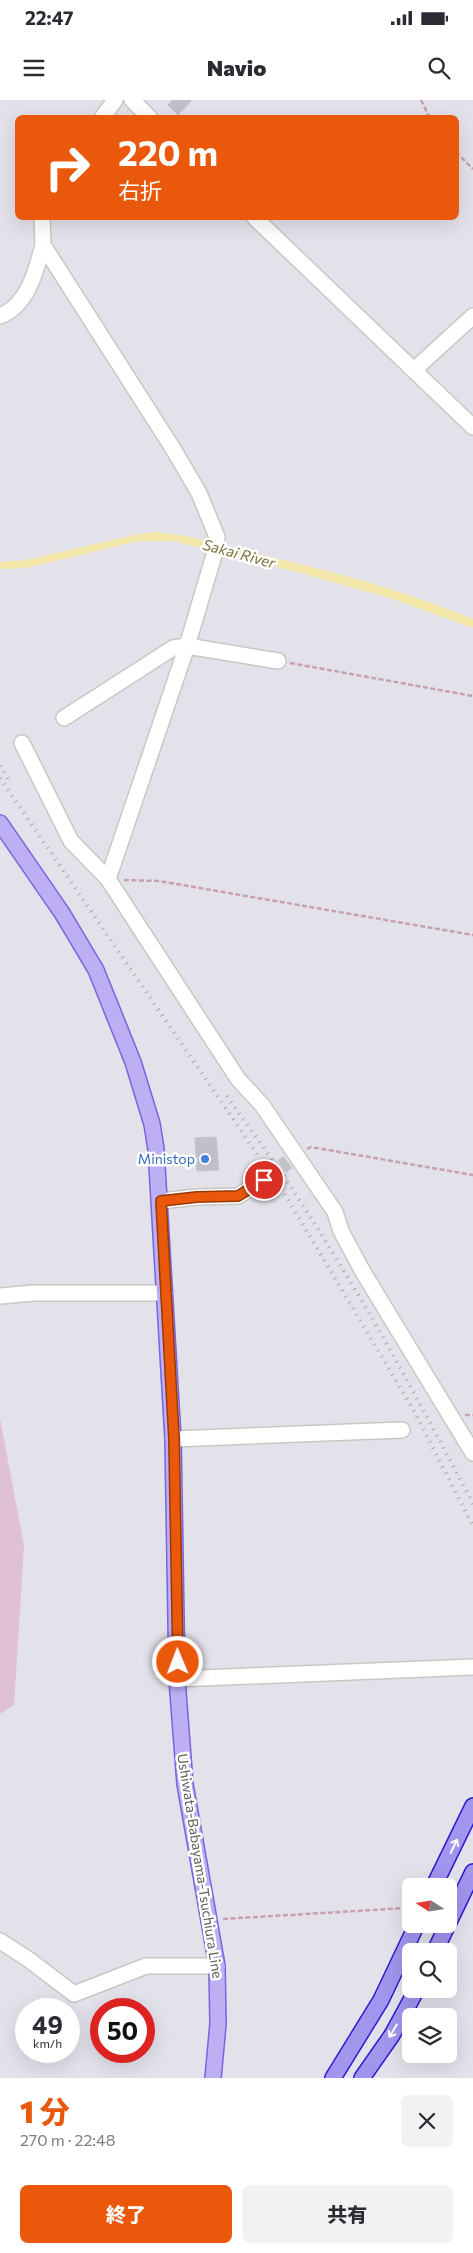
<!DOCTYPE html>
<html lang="ja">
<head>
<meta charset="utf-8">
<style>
	body { margin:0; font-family:Commissioner,"Noto Sans JP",sans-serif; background:#f2f2f3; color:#2b2b33; height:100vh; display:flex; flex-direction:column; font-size:19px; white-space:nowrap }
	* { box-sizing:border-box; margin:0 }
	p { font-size:16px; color:#7c7c81 }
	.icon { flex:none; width:28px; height:28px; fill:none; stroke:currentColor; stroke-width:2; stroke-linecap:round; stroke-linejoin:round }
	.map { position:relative; height:1978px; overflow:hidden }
	.panel { display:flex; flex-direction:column; background:#fff; flex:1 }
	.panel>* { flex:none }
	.banner { position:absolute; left:15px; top:15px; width:444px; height:105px; border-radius:8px; box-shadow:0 5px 20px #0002; background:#ea580c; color:#fff; overflow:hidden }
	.needle { width:32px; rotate:282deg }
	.controls { position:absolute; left:402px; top:1778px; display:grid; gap:10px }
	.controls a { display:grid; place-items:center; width:55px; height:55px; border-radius:8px; background:#fff; box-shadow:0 5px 20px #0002; font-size:25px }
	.speed { position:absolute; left:15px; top:1898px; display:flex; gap:10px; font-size:25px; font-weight:700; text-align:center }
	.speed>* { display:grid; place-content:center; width:65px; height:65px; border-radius:50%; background:#fff; box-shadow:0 5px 20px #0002; line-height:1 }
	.speed small { font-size:12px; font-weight:400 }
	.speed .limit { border:8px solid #d22; background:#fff; color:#111 }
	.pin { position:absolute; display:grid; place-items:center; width:42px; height:42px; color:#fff; margin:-21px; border:2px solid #fff; border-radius:50%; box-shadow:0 1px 5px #0007 }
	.me { position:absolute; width:55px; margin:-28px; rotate:359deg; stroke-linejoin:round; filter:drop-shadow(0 0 4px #0008) }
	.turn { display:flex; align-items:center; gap:18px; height:105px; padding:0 20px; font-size:22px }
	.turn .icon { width:65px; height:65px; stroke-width:2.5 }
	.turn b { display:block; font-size:35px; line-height:42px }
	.round { display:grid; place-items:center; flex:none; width:52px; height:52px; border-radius:8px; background:#f2f2f3 }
	.head { display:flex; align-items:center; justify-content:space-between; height:85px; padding:0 20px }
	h1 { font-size:30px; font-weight:800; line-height:38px; color:#ea580c }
	.primary-button { display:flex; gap:10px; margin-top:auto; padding:10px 20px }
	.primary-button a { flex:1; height:58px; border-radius:8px; background:#ea580c; color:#fff; font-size:20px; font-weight:800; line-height:58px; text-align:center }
	.primary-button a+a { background:#f2f2f3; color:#2b2b33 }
	.status { display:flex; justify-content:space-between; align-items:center; height:35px; padding:0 25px; background:#fff; direction:ltr }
	.status svg { height:14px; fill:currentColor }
	header { display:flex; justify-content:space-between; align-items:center; height:65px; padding:0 20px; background:#fff; font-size:22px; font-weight:800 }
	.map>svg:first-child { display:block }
	.green { fill:#e0c1d4 }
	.water { fill:#f3e6a9 }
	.building { fill:#c1c0c8; stroke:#c2c1cf }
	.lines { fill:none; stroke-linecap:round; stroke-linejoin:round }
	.minor-tunnel { stroke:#c2c2c7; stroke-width:15; stroke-dasharray:15 8; stroke-linecap:butt }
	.minor-casing { stroke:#c8c8c3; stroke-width:18 }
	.major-casing { stroke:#7467de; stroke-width:18 }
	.highway-casing { stroke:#2a1dd0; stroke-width:18 }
	.path { stroke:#c7a0ae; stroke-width:2.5; stroke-dasharray:5 2.5; stroke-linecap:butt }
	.minor { stroke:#fff; stroke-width:15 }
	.major { stroke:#beaef4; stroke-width:15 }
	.highway { stroke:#a195ee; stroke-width:15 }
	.rail { stroke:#a7a7a6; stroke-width:4; stroke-dasharray:1 6; stroke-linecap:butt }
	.oneway { stroke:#fff }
	.route-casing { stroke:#983908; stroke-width:12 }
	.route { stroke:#ea580c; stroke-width:9 }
	.shop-dot { fill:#3f7fe0; stroke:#fff; stroke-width:2 }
	.labels { text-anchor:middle; stroke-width:5; stroke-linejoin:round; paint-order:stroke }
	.shop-label { font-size:14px; fill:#366cbe; stroke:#fff; text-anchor:end }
	.street-label { font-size:14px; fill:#60605a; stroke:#fff }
	.water-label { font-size:15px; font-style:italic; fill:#7a733a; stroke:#fff }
</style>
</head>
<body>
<div class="status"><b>22:47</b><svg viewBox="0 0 49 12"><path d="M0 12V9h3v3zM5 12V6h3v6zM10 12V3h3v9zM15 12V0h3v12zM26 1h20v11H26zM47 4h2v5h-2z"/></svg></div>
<header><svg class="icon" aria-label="menu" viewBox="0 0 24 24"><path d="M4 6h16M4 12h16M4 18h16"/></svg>Navio<svg class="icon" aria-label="search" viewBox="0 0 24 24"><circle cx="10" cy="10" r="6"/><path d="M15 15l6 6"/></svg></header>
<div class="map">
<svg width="473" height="1978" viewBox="0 0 473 1978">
	<rect width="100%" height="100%" fill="#e3e2eb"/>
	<path class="green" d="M0 1318 24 1446 14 1605 0 1614Z"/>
	<path class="water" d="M157 432C190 435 222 445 254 453 328 470 403 490 473 519V528L393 499 301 473 173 441H139L26 468 0 469V462L26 460 139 434Z"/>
	<g class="building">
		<path d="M173 0H192L178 15 168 5Z"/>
		<path d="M216 1037 219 1070 197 1071 195 1038Z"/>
	</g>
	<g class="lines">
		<path class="minor-tunnel" d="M264 1080 288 1062"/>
		<defs>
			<g id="minor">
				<path d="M132 0 150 18"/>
				<path d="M102 18 115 0"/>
				<path d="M42 118 43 145 172 347 199 393 217 437 214 455 187 546 108 779"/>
				<path d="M255 118 473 327"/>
				<path d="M0 216C28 205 36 171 43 145"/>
				<path d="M414 270 473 216"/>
				<path d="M64 618 173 548 187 546 278 561"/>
				<path d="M22 643 71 741 108 779 238 979 262 1005 335 1112 341 1131 363 1172 473 1353"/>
				<path d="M161 1101 197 1097 238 1096 264 1080"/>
				<path d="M0 1196 33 1193H165"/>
				<path d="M173 1339 402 1330"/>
				<path d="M177 1579 473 1567"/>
				<path d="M0 1841 28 1859 74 1894 146 1866H217"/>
			</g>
			<path id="major" d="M0 723 62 813 96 870 133 962 152 1024 156 1049 173 1339 177 1579 185 1684 217 1866 218 1924 213 1978"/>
			<g id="highway">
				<path d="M434 1786 473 1706"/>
				<path d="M435 1851 473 1772"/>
				<path d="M333 1978 381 1900 417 1824"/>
				<path d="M362 1978 392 1935 417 1889"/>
			</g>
		</defs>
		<use href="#minor" class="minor-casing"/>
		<use href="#major" class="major-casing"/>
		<use href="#highway" class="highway-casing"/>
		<g class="path">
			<path d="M421 0 430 18"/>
			<path d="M456 52 473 69"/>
			<path d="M290 563 473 596"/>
			<path d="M124 780 159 781 473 835"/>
			<path d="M307 1049 311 1047 473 1075"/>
			<path d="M465 1315H473"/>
			<path d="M223 1819 406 1808"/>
		</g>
		<use href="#minor" class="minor"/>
		<use href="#major" class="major"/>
		<use href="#highway" class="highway"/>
		<g class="rail">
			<path d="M0 666 11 683"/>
			<path d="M0 678 287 1098 413 1309 473 1426"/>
			<path d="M227 996C249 1028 273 1060 294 1092 360 1192 418 1298 473 1404"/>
		</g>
	</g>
	<defs><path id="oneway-shaft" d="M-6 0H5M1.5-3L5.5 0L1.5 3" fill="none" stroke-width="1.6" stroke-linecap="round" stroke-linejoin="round" transform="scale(1.25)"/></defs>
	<g class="oneway">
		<use href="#oneway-shaft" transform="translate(454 1746) rotate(-64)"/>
		<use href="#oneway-shaft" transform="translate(393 1931) rotate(121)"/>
	</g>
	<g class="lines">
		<defs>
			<path id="route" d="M178 1562 174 1339 161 1101 197 1097 238 1096 264 1080"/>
		</defs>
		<use href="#route" class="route-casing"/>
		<use href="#route" class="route"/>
	</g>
	<circle class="shop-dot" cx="205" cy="1059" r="5"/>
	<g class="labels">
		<g class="shop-label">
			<text x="195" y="1064">Ministop</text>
		</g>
		<g class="street-label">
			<text transform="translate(200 1766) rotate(81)" y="5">Ushiwata-Babayama-Tsuchiura Line</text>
		</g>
		<g class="water-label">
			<text transform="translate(239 454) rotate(15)" y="5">Sakai River</text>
		</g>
	</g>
</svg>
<div class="controls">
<a><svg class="needle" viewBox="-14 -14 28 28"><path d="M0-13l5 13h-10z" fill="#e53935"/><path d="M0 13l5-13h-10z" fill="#7c7c81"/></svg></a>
<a><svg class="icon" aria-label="search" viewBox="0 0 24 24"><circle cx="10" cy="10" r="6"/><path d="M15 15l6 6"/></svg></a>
<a><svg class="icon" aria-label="layers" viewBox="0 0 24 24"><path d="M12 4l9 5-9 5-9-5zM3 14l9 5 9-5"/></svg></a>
</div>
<div class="speed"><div>49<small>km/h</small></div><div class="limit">50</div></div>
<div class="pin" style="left:264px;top:1080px;background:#d93025"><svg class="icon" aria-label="arrive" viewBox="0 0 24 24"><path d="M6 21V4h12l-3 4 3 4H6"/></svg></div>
<svg class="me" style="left:178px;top:1562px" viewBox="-20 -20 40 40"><circle r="17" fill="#ea580c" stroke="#fff" stroke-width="3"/><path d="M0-11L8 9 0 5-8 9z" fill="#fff"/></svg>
<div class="banner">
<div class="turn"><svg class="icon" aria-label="right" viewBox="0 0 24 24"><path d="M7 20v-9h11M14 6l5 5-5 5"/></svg><div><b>220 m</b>右折</div></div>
</div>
</div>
<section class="panel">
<div class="head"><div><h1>1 分</h1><p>270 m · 22:48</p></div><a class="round"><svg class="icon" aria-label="close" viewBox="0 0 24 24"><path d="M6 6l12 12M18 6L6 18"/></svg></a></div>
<div class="primary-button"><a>終了</a><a>共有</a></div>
</section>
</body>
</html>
